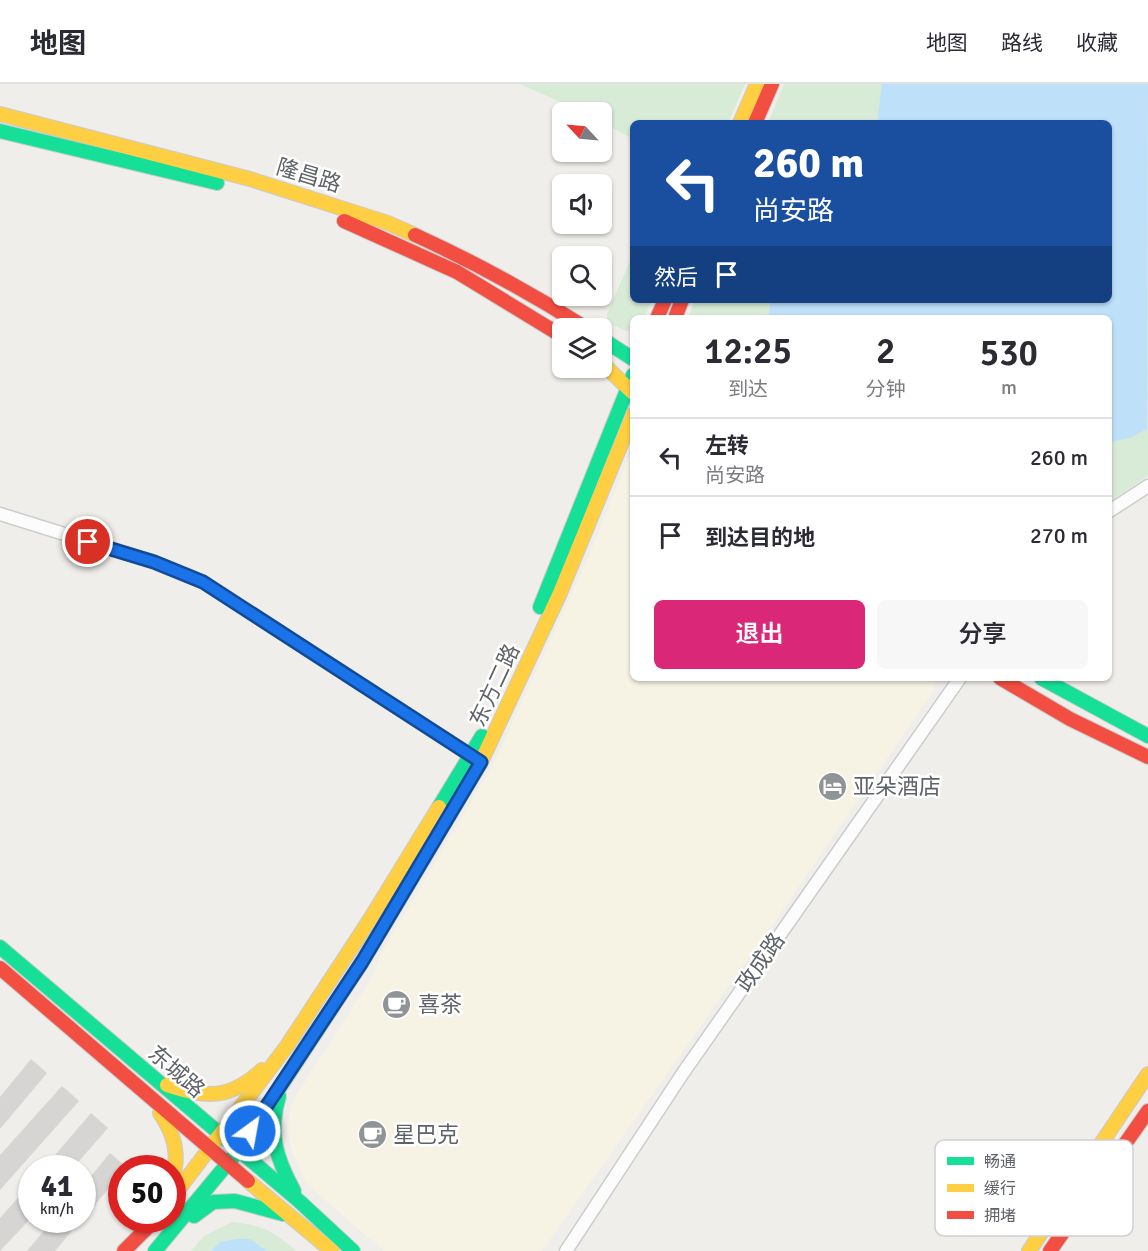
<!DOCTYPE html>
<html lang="zh">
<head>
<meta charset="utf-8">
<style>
	body { margin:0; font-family:Signika,"Noto Sans SC",sans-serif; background:#f7f7f7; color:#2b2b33; height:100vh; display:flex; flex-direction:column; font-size:22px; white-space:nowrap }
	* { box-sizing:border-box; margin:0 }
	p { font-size:20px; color:#7c7c81 }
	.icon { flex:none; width:33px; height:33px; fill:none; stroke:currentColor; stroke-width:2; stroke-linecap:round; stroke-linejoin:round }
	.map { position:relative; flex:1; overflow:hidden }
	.drawer { position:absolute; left:630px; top:231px; width:482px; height:366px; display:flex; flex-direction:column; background:#fff; border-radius:9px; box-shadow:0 2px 4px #0004 }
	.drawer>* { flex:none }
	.banner { position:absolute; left:630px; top:36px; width:482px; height:183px; border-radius:9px; box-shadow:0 2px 4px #0004; background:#1a4fa0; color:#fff; overflow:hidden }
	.needle { width:39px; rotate:296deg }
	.controls { position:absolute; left:552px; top:18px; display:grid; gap:12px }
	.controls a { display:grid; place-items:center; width:60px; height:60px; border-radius:9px; background:#fff; box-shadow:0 2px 4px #0004; font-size:30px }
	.speed { position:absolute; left:18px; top:1071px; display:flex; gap:12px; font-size:30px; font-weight:700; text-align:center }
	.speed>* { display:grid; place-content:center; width:78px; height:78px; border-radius:50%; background:#fff; box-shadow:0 2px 4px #0004; line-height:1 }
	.speed small { font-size:15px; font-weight:400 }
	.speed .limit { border:9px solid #d22; background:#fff; color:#111 }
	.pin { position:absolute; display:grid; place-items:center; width:51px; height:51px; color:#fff; margin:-26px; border:3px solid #fff; border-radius:50%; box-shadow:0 2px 6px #0007 }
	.me { position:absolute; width:66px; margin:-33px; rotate:32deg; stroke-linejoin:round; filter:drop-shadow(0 0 4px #0008) }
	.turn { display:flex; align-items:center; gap:21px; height:126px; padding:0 24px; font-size:27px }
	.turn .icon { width:78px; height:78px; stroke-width:2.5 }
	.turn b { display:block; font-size:42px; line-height:51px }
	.then { display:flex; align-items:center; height:57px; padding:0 24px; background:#0003; gap:12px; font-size:22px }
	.eta { display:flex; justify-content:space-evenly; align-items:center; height:102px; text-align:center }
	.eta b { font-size:36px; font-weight:600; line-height:42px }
	.button { display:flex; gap:12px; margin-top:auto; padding:12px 24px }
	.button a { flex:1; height:69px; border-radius:9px; background:#db2777; color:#fff; font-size:24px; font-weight:600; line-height:69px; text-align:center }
	.button a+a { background:#f7f7f7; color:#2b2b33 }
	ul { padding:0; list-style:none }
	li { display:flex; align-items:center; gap:18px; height:78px; padding:0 24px; border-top:2px solid #e1e1e2 }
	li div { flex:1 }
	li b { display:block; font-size:22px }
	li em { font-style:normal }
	header { display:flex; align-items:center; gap:36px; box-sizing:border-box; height:84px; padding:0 30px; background:#fff; border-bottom:2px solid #e1e1e2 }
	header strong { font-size:28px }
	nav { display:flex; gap:33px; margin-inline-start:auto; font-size:21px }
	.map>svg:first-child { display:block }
	.commercial { fill:#f7f3e4 }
	.green { fill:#d8ebd6 }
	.water { fill:#bfe0f9 }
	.building { fill:#d6d5d3 }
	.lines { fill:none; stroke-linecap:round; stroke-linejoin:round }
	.street-casing { stroke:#cbcccc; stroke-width:15 }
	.fast-casing { stroke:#cacacb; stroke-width:16 }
	.slow-casing { stroke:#cacacb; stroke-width:16 }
	.jam-casing { stroke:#cacacb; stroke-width:16 }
	.street { stroke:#fdfcfc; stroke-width:12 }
	.fast { stroke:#16e098; stroke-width:14 }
	.slow { stroke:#ffcf43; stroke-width:14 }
	.jam { stroke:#f24e42; stroke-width:14 }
	.route-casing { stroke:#114b97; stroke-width:15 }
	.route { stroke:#1a73e8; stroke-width:10 }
	.labels { text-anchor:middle; stroke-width:5; stroke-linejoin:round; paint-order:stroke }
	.street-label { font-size:22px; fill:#5f6368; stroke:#fff }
	.poi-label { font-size:22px; fill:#5f6368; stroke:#fff; text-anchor:start }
	.key { fill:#fff; stroke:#cfd0d2; stroke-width:1.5 }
	.key-label { font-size:16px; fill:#5f6368 }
</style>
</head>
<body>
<header>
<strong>地图</strong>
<nav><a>地图</a><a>路线</a><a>收藏</a></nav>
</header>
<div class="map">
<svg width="1148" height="1167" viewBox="0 0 1148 1167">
	<rect width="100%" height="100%" fill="#efeeea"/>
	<path class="commercial" d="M633 362V594H938L932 609 788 818 542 1167H384L306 1099 293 1069 287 1045 292 1018 374 890 380 871 492 683 588 474Z"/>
	<g class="green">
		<path d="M520 0H745L728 39H633V55L602 38V28H583Z"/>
		<path d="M784 0H1148V392L1109 418 1108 234H688L695 216H1108V39H768Z"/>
		<path d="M633 170V216H652L644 234H633V246L627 247 607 239V230Z"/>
		<path d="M232 1138C262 1141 273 1147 296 1167H267L250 1156 220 1158 211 1167H191L204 1152Z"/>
	</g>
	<g class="water">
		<path d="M882 0H1148L1147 345 1130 354 1109 358 1108 234H769L770 216H1108V39H877Z"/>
		<path d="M236 1155H250L267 1167H211L220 1158Z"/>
	</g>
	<g class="building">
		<path d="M31 975 47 989 0 1045V1013Z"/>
		<path d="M62 1002 79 1017 0 1106V1071Z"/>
		<path d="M91 1029 108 1044 73 1084H44Z"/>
		<path d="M110 1069 126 1083 122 1084V1089L82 1136V1103Z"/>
		<path d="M32 1098V1133L0 1167V1134Z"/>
		<path d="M53 1136H81L55 1167H27Z"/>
	</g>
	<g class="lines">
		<defs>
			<g id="street">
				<path d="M1108 428 1148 402"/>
				<path d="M0 430 154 478 203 498 475 674"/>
				<path d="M566 1167 683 989 960 594"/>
			</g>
			<g id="fast">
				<path d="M0 47 217 99"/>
				<path d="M602 255 633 275"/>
				<path d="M540 523 633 291"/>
				<path d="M1041 594 1148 652"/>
				<path d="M439 723 482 652"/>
				<path d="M0 863 299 1117 353 1167"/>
				<path d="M279 1012C268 1049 276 1074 294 1107"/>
				<path d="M194 1132 213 1118 235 1117 283 1130"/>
				<path d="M155 1167 238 1067 362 878 480 680"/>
			</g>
			<g id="slow">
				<path d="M0 30 250 95 388 139 415 151"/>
				<path d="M740 39 757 0"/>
				<path d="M602 279 633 309"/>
				<path d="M480 680 560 509 633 331"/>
				<path d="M167 1001C207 1014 229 1016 262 986"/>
				<path d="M160 1029C175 1051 180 1072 172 1097"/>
				<path d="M248 1097 332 1167"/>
				<path d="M172 1114 287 962 369 837 439 723"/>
				<path d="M1029 1167 1148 990"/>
			</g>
			<g id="jam">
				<path d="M755 39 772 0"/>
				<path d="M344 137 457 188 562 252"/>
				<path d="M415 151C474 178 531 209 586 244"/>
				<path d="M657 234 665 216"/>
				<path d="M675 234 682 216"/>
				<path d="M1000 594 1070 635 1148 673"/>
				<path d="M0 884 248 1097"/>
				<path d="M124 1167 155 1136"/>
				<path d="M1050 1167 1148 1027"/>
			</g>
		</defs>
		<use href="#street" class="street-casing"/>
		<use href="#fast" class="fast-casing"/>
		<use href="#slow" class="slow-casing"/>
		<use href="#jam" class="jam-casing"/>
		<use href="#street" class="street"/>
		<use href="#fast" class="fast"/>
		<use href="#slow" class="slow"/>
		<use href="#jam" class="jam"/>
	</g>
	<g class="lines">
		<defs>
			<path id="route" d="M88 458 154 478 203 498 481 678 362 878 250 1047"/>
		</defs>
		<use href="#route" class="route-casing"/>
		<use href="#route" class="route"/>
	</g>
	<defs>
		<symbol id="hotel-disc" viewBox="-11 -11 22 22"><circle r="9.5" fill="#919496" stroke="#fff"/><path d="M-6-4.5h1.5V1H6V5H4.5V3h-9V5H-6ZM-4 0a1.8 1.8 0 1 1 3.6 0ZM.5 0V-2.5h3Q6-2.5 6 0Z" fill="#fff"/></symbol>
		<symbol id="cafe-disc" viewBox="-11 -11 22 22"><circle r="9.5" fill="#919496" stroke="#fff"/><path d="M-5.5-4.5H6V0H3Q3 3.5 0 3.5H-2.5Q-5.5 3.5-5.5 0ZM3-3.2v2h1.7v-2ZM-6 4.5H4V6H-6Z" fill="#fff"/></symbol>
	</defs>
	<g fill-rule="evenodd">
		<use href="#hotel-disc" x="816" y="686" width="33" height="33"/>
		<use href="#cafe-disc" x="380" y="904" width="33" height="33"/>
		<use href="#cafe-disc" x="356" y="1034" width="33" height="33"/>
	</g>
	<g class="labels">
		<g class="street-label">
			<text transform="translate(309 91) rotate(17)" y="8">隆昌路</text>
			<text transform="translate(494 601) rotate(-65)" y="8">东方二路</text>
			<text transform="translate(760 878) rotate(-55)" y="8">政成路</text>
			<text transform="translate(177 987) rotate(41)" y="8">东城路</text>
		</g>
		<g class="poi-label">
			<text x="853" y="710">亚朵酒店</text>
			<text x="418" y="928">喜茶</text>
			<text x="393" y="1058">星巴克</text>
		</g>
	</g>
	<rect x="935" y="1056" width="198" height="96" rx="9" class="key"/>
	<rect x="947" y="1073" width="27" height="8" fill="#16e098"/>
	<rect x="947" y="1100" width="27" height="8" fill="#ffcf43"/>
	<rect x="947" y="1127" width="27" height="8" fill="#f24e42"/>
	<g class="key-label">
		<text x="984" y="1083">畅通</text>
		<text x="984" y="1110">缓行</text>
		<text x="984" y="1137">拥堵</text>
	</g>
</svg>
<div class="controls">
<a><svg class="needle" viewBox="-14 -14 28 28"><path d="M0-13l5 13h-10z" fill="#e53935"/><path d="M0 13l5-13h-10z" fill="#7c7c81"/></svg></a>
<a><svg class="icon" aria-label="sound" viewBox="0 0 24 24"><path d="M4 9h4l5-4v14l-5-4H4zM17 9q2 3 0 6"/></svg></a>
<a><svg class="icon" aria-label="search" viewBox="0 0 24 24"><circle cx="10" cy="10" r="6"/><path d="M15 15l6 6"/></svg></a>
<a><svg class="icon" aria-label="layers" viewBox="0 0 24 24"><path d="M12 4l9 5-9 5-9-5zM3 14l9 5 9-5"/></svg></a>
</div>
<div class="speed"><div>41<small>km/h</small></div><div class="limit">50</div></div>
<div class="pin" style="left:88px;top:458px;background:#d93025"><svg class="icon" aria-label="arrive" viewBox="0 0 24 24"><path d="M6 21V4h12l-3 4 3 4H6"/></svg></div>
<svg class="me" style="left:250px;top:1047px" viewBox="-20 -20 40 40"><circle r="17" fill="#1a73e8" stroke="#fff" stroke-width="3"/><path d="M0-11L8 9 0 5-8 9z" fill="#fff"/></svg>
<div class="banner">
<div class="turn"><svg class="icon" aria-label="left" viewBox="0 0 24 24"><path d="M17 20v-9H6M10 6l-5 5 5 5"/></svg><div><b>260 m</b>尚安路</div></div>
<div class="then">然后<svg class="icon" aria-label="arrive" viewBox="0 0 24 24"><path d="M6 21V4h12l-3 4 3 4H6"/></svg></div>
</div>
<section class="drawer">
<div class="eta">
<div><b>12:25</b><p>到达</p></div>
<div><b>2</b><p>分钟</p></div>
<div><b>530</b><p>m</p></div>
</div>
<ul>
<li><svg class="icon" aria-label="left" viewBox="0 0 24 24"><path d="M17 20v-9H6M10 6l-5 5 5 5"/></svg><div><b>左转</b><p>尚安路</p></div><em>260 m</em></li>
<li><svg class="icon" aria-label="arrive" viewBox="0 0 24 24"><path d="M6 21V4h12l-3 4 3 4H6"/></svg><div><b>到达目的地</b></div><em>270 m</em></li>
</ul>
<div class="button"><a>退出</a><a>分享</a></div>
</section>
</div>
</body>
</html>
